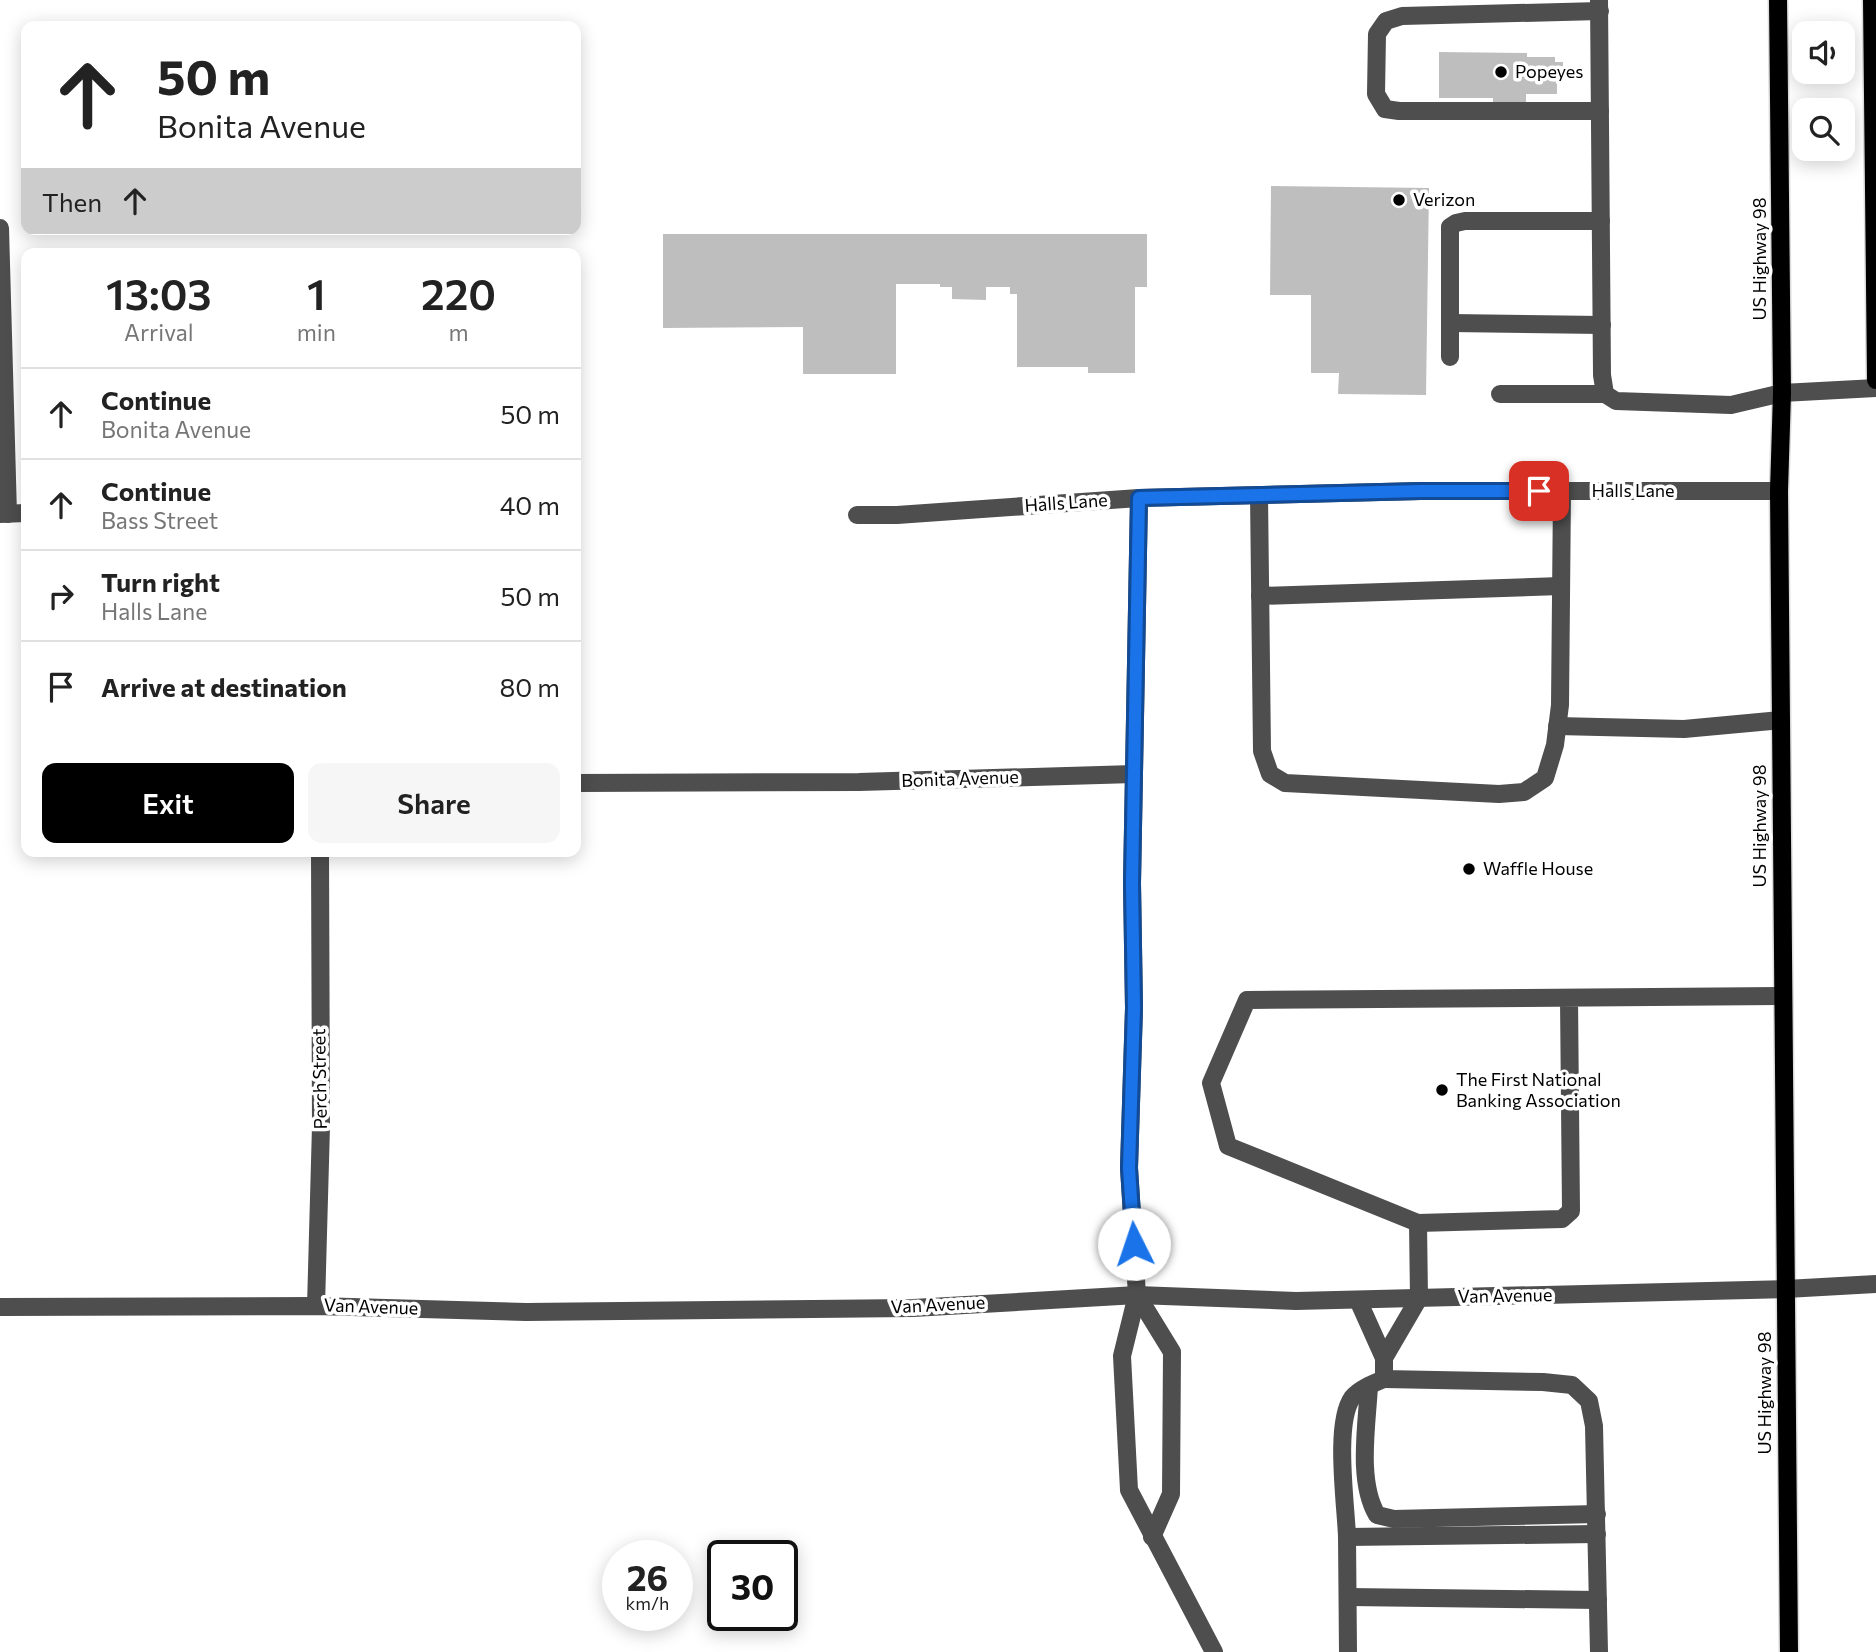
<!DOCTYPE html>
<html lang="en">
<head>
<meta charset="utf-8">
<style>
	body { margin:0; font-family:Commissioner,sans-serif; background:#f6f6f6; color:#222; height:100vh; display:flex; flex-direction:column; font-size:26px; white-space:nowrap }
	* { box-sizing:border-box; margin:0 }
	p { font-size:23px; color:#767676 }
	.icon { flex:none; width:38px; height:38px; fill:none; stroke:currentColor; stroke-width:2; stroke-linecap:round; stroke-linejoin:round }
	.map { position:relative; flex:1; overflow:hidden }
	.side { position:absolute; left:21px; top:248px; width:560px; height:609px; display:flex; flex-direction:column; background:#fff; border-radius:14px; box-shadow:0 4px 18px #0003 }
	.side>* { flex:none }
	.hud { position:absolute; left:21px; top:21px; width:560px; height:214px; border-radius:14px; box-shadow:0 4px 18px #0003; background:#fff; color:#222; overflow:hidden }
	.buttons { position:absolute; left:1792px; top:21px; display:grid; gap:14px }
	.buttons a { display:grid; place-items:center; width:63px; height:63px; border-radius:14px; background:#fff; box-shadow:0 4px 18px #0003; font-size:35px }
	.speed { position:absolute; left:602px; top:1540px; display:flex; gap:14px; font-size:35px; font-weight:700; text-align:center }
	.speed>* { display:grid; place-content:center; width:91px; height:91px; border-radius:50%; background:#fff; box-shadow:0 4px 18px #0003; line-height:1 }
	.speed small { font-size:18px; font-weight:400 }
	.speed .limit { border:4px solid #111; border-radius:10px; background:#fff; color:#111 }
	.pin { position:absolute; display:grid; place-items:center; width:60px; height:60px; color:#fff; margin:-30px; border-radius:14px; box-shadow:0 4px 10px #0006 }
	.me { position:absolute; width:77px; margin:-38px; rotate:356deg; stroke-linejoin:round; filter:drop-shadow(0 0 5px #0008) }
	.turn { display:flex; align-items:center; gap:24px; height:147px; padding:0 21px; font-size:32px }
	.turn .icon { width:91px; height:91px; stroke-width:2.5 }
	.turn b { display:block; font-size:49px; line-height:60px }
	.then { display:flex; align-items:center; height:66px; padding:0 21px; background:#0003; gap:14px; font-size:26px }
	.eta { display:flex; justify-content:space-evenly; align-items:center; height:119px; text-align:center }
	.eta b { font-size:42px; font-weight:600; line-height:49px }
	.cta { display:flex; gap:14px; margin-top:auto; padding:14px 21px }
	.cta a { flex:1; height:80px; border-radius:14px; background:#000; color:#fff; font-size:28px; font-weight:600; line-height:80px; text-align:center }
	.cta a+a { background:#f6f6f6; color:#222 }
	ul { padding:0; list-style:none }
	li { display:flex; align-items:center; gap:21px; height:91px; padding:0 21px; border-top:2px solid #e0e0e0 }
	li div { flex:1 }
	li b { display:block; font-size:26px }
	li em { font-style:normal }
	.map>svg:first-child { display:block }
	.building { fill:#bebebe }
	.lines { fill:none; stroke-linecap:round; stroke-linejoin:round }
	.major-casing { stroke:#dbdbdb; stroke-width:21 }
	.minor { stroke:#4e4e4e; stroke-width:18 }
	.major { stroke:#000; stroke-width:18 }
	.route-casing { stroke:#114b97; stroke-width:18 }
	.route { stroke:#1a73e8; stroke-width:12 }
	.poi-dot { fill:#000; stroke:#fff; stroke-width:2.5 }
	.labels { text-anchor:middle; stroke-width:7; stroke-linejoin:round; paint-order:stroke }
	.poi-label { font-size:18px; fill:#000; stroke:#fff; text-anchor:start }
	.street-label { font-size:18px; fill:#000; stroke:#fff }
</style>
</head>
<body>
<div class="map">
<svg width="1876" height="1652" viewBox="0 0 1876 1652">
	<rect width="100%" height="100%" fill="#fff"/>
	<g class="building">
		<path d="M1439 52 1527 53V57H1555V62H1563V82H1557V94H1526V105H1493V98H1439Z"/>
		<path d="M1271 186 1429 188 1426 395 1338 394 1339 373H1311V295H1270Z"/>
		<path d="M663 234H1147V287H1135V373H1088V367H1017V294H1010V287H986V300L952 299V287H940V284H896V374H803V327L663 328Z"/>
	</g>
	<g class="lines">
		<defs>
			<g id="major">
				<path d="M1778 0 1782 393 1779 491 1781 720 1789 1652"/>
				<path d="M1872 0 1876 380"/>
			</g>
		</defs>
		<use href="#major" class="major-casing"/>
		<g class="minor">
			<path d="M1599 0 1602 375 1605 394 1616 401 1731 405 1782 393 1876 388"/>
			<path d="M1600 11 1402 16 1386 21 1377 34 1376 94 1385 109 1399 111H1600"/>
			<path d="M0 228 8 514"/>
			<path d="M1450 323 1602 325"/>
			<path d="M1450 357V227L1456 223 1465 221H1601"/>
			<path d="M1500 394H1605"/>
			<path d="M1259 495 1262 751 1270 774 1285 783 1499 794 1524 792 1545 778 1555 745 1560 705 1562 491"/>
			<path d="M1139 498 1132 883 1134 1008 1129 1168 1137 1295 1122 1356 1129 1490 1214 1652"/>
			<path d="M0 514 26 513"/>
			<path d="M857 515H897L1139 498 1421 491H1779"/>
			<path d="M1260 596 1561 586"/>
			<path d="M1557 726 1684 729 1781 720"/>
			<path d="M576 783 859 782 1134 774"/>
			<path d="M1569 998 1571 1211 1562 1219 1418 1223 1228 1146 1211 1083 1247 1000 1783 996"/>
			<path d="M1137 1295 1172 1352 1171 1494 1152 1537"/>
			<path d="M1358 1300 1384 1358V1379L1543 1382 1572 1385 1589 1401 1594 1426 1599 1652"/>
			<path d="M316 1306 321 1126 320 852"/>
			<path d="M0 1307 316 1306 526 1312 913 1308 1137 1295 1296 1301 1786 1289 1876 1284"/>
			<path d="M1384 1358 1419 1298 1418 1223"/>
			<path d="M1384 1379C1374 1383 1359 1389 1352 1398 1334 1424 1346 1505 1347 1537L1597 1534"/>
			<path d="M1369 1386C1367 1425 1357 1481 1377 1515L1394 1519 1597 1514"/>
			<path d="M1347 1537 1348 1652"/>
			<path d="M1349 1597 1598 1600"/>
		</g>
		<use href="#major" class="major"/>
	</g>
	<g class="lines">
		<defs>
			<path id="route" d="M1134 1244 1129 1168 1134 1008 1132 883 1139 498 1421 491H1539"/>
		</defs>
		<use href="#route" class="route-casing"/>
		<use href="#route" class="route"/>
	</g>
	<g class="poi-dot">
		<circle cx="1501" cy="72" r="7"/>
		<circle cx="1399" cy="200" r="7"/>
		<circle cx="1469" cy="869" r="7"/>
		<circle cx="1442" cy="1090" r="7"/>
	</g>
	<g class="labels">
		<g class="poi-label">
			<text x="1515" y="78">Popeyes</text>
			<text x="1413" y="206">Verizon</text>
			<text x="1483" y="875">Waffle House</text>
			<text x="1456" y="1086">The First National<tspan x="1456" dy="21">Banking Association</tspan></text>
		</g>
		<g class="street-label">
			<text transform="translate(1760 259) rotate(-90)" y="6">US Highway 98</text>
			<text x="1633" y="497">Halls Lane</text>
			<text transform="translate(1066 503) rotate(-4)" y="6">Halls Lane</text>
			<text transform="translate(960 779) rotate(-2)" y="6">Bonita Avenue</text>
			<text transform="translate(1760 826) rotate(-90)" y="6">US Highway 98</text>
			<text transform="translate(320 1079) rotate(-91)" y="6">Perch Street</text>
			<text transform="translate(1505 1296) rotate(-1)" y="6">Van Avenue</text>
			<text transform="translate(938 1305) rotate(-3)" y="6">Van Avenue</text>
			<text transform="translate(371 1307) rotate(2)" y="6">Van Avenue</text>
			<text transform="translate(1765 1393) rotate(-90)" y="6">US Highway 98</text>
		</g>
	</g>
</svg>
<div class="buttons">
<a><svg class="icon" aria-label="sound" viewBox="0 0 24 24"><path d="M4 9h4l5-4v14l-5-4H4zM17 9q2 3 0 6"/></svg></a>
<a><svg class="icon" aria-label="search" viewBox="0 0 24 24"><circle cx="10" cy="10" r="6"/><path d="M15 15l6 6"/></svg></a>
</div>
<div class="speed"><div>26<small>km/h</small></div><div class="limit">30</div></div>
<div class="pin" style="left:1539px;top:491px;background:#d93025"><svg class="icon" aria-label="arrive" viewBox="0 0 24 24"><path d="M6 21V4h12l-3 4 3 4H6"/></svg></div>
<svg class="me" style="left:1134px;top:1244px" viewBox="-20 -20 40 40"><circle r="19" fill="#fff"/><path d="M0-13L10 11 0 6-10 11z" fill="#1a73e8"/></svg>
<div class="hud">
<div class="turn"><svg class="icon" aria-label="ahead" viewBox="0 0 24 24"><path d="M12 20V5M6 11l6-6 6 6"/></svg><div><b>50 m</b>Bonita Avenue</div></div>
<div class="then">Then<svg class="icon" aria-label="ahead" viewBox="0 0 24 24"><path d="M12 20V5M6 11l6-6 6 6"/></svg></div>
</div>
<section class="side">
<div class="eta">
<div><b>13:03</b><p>Arrival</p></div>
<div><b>1</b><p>min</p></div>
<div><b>220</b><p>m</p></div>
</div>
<ul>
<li><svg class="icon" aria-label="ahead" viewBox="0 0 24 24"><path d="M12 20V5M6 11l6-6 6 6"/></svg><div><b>Continue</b><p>Bonita Avenue</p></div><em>50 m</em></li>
<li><svg class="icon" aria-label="ahead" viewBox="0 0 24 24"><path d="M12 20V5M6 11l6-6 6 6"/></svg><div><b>Continue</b><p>Bass Street</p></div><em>40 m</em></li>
<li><svg class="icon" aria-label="right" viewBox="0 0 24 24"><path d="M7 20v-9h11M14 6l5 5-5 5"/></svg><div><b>Turn right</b><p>Halls Lane</p></div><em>50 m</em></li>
<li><svg class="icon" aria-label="arrive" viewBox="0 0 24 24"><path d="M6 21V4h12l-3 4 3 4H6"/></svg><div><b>Arrive at destination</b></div><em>80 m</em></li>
</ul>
<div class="cta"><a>Exit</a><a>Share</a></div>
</section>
</div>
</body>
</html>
